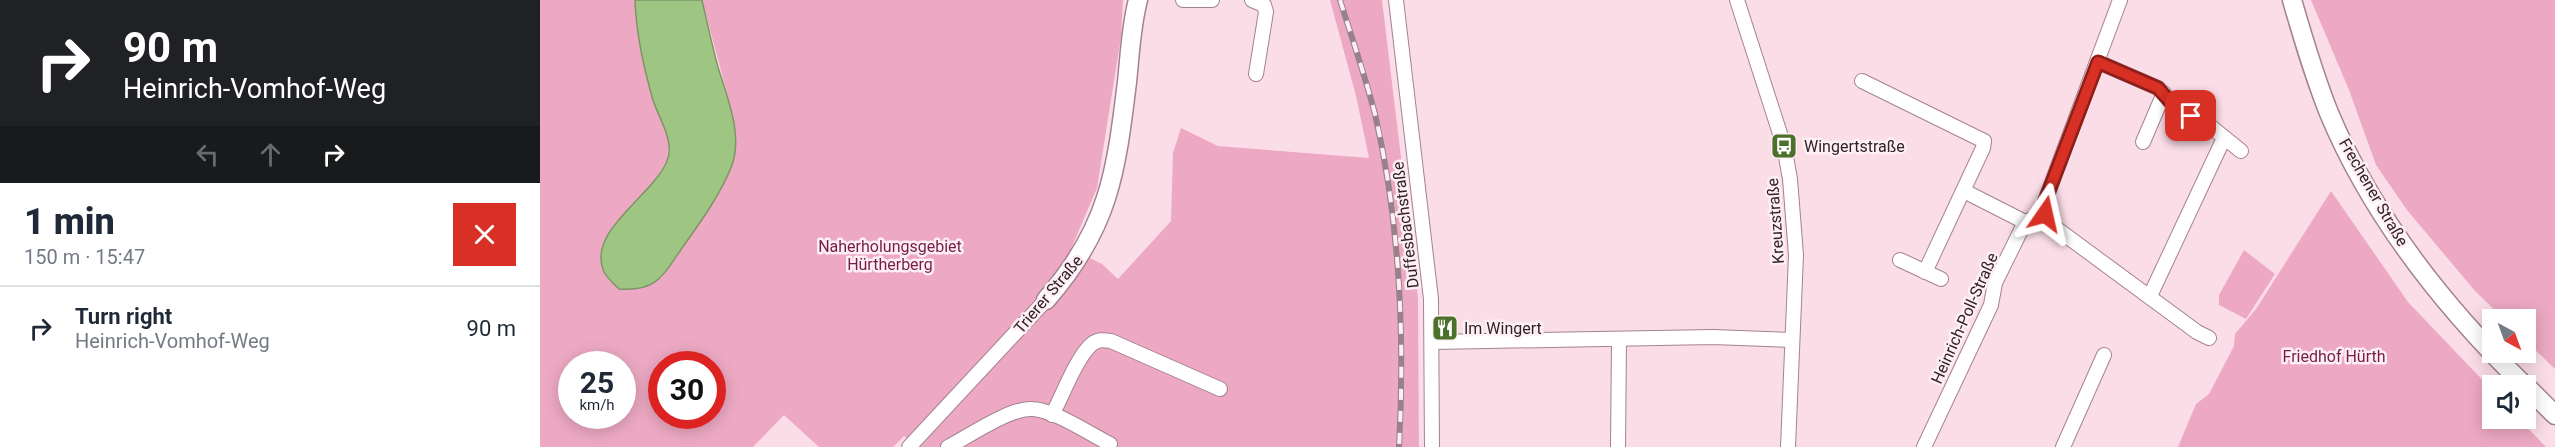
<!DOCTYPE html>
<html lang="en">
<head>
<meta charset="utf-8">
<style>
	body { margin:0; font-family:Roboto,sans-serif; background:#f6f6f7; color:#1f2937; height:100vh; display:flex; flex-direction:column; font-size:22px; white-space:nowrap }
	* { box-sizing:border-box; margin:0 }
	p { font-size:20px; color:#747a83 }
	.icon { flex:none; width:33px; height:33px; fill:none; stroke:currentColor; stroke-width:2; stroke-linecap:round; stroke-linejoin:round }
	.map { position:relative; flex:1; overflow:hidden }
	.drawer { display:flex; flex-direction:column; background:#fff; width:540px }
	.drawer>* { flex:none }
	.guide { background:#202124; color:#fff; overflow:hidden }
	.needle { width:39px; rotate:139deg }
	.tools { position:absolute; left:1942px; top:309px; display:grid; gap:12px }
	.tools a { display:grid; place-items:center; width:54px; height:54px; border-radius:0px; background:#fff; box-shadow:0 3px 15px #0003; font-size:30px }
	.speed { position:absolute; left:18px; top:351px; display:flex; gap:12px; font-size:30px; font-weight:700; text-align:center }
	.speed>* { display:grid; place-content:center; width:78px; height:78px; border-radius:50%; background:#fff; box-shadow:0 3px 15px #0003; line-height:1 }
	.speed small { font-size:15px; font-weight:400 }
	.speed .limit { border:9px solid #d22; background:#fff; color:#111 }
	.pin { position:absolute; display:grid; place-items:center; width:51px; height:51px; color:#fff; margin:-26px; border-radius:12px; box-shadow:0 3px 9px #0006 }
	.me { position:absolute; width:66px; margin:-33px; rotate:11deg; stroke-linejoin:round; filter:drop-shadow(0 0 4px #0008) }
	.turn { display:flex; align-items:center; gap:21px; height:126px; padding:0 24px; font-size:27px }
	.turn .icon { width:78px; height:78px; stroke-width:2.5 }
	.turn b { display:block; font-size:42px; line-height:51px }
	.lanes { display:flex; align-items:center; height:57px; padding:0 24px; background:#0003; justify-content:center; gap:30px; direction:ltr }
	.lanes .off { opacity:.35 }
	.round { display:grid; place-items:center; flex:none; width:63px; height:63px; border-radius:0px; background:#f6f6f7 }
	.headline { display:flex; align-items:center; justify-content:space-between; height:102px; padding:0 24px }
	h1 { font-size:36px; font-weight:800; line-height:45px }
	ul { padding:0; list-style:none }
	li { display:flex; align-items:center; gap:18px; height:84px; padding:0 24px; border-top:2px solid #e0e1e3 }
	li div { flex:1 }
	li b { display:block; font-size:22px }
	li em { font-style:normal }
	main { display:flex; flex:1; min-height:0 }
	.map>svg:first-child { display:block }
	.green { fill:#eda9c3; fill-rule:evenodd }
	.water { fill:#9fc583; stroke:#7e9467; stroke-width:1.5 }
	.lines { fill:none; stroke-linecap:round; stroke-linejoin:round }
	.street-casing { stroke:#a4838f; stroke-width:16 }
	.secondary-casing { stroke:#a4838f; stroke-width:21 }
	.street { stroke:#fff; stroke-width:14 }
	.secondary { stroke:#fff; stroke-width:18 }
	.rail-casing { stroke:#98828a; stroke-width:6 }
	.rail { stroke:#feeff4; stroke-width:4; stroke-dasharray:11; stroke-linecap:butt }
	.route-casing { stroke:#8d1f18; stroke-width:15 }
	.route { stroke:#d93025; stroke-width:10 }
	.labels { text-anchor:middle; stroke-width:5; stroke-linejoin:round; paint-order:stroke }
	.poi-label { font-size:16px; fill:#302227; stroke:#feeff4; text-anchor:start }
	.street-label { font-size:16px; fill:#302227; stroke:#feeff4 }
	.park-label { font-size:16px; fill:#751d48; stroke:#feeff4 }
</style>
</head>
<body>
<main>
<section class="drawer">
<div class="guide">
<div class="turn"><svg class="icon" aria-label="right" viewBox="0 0 24 24"><path d="M7 20v-9h11M14 6l5 5-5 5"/></svg><div><b>90 m</b>Heinrich-Vomhof-Weg</div></div>
<div class="lanes"><svg class="icon off" aria-label="left" viewBox="0 0 24 24"><path d="M17 20v-9H6M10 6l-5 5 5 5"/></svg><svg class="icon off" aria-label="ahead" viewBox="0 0 24 24"><path d="M12 20V5M6 11l6-6 6 6"/></svg><svg class="icon" aria-label="right" viewBox="0 0 24 24"><path d="M7 20v-9h11M14 6l5 5-5 5"/></svg></div>
</div>
<div class="headline"><div><h1>1 min</h1><p>150 m · 15:47</p></div><a class="round" style="background:#d93025;color:#fff"><svg class="icon" aria-label="close" viewBox="0 0 24 24"><path d="M6 6l12 12M18 6L6 18"/></svg></a></div>
<ul>
<li><svg class="icon" aria-label="right" viewBox="0 0 24 24"><path d="M7 20v-9h11M14 6l5 5-5 5"/></svg><div><b>Turn right</b><p>Heinrich-Vomhof-Weg</p></div><em>90 m</em></li>
</ul>
</section>
<div class="map">
<svg width="2015" height="447" viewBox="0 0 2015 447">
	<rect width="100%" height="100%" fill="#fbdde8"/>
	<g class="green">
		<path d="M0 0H95L113 99 129 142 127 160 110 189 95 203 121 278 161 222 192 165 194 119 162 0H583L581 37 557 188 531 249 562 264 578 279 631 221 633 153 641 128 678 146 829 158 816 96 790 0H842L878 298 879 447H376L364 436 353 447H279L244 415 213 447H0ZM32 364H82V416H32ZM122 364H172V416H122Z"/>
		<path d="M1771 0H2015V369L1986 341V320L1964 319 1935 291 1867 210 1836 165 1809 90Z"/>
		<path d="M1791 191 1868 302 1953 391V418L1979 419 2006 447H1638L1656 404 1669 394 1694 346 1695 334 1716 309Z"/>
		<path d="M1704 250 1735 274 1706 319 1679 305V295Z"/>
	</g>
	<path class="water" d="M95 0H162C167 22 172 45 178 67 187 97 203 134 192 165 181 194 160 223 142 248 123 276 116 292 79 289 74 284 67 278 64 272 46 231 112 197 127 161 135 141 119 119 113 100 104 69 96 32 95 0Z"/>
	<g class="lines">
		<defs>
			<g id="street">
				<path d="M643 0H672"/>
				<path d="M712 0 724 5 726 12 716 74"/>
				<path d="M856 0 891 299 892 447"/>
				<path d="M1197 0 1244 146 1250 179 1256 255 1248 447"/>
				<path d="M1580 0 1505 201V214L1513 226 1657 332 1669 338"/>
				<path d="M1558 62 1618 88 1633 105 1670 126 1701 151"/>
				<path d="M1322 81 1444 141 1443 148 1385 272"/>
				<path d="M1603 142 1624 93"/>
				<path d="M1424 191 1485 222"/>
				<path d="M1360 260 1401 279"/>
				<path d="M1610 296 1684 138"/>
				<path d="M893 342 1173 337 1251 340"/>
				<path d="M512 415C522 397 537 356 552 344 558 339 564 340 571 341L680 389"/>
				<path d="M369 447 506 300"/>
				<path d="M408 447C429 436 471 407 493 409 514 410 550 434 570 444"/>
				<path d="M1078 447 1079 340"/>
				<path d="M1384 447 1451 305 1455 283 1485 222 1505 214"/>
				<path d="M1523 447 1564 355"/>
			</g>
			<g id="secondary">
				<path d="M1752 0C1763 38 1774 76 1789 113 1832 216 1905 308 1985 386"/>
				<path d="M506 300C569 228 576 173 587 82 590 54 591 26 598 0"/>
				<path d="M1986 386 2015 415"/>
			</g>
		</defs>
		<use href="#street" class="street-casing"/>
		<use href="#secondary" class="secondary-casing"/>
		<use href="#street" class="street"/>
		<use href="#secondary" class="secondary"/>
		<defs>
			<path id="rail" d="M800 0C812 38 825 76 835 114 860 223 865 336 859 447"/>
		</defs>
		<use href="#rail" class="rail-casing"/>
		<use href="#rail" class="rail"/>
	</g>
	<g class="lines">
		<defs>
			<path id="route" d="M1505 214V201L1558 62 1618 88 1633 105 1651 116"/>
		</defs>
		<use href="#route" class="route-casing"/>
		<use href="#route" class="route"/>
	</g>
	<defs>
		<symbol id="bus-square" viewBox="-11 -11 22 22"><rect x="-9" y="-9" width="18" height="18" rx="4" fill="#4c712b" stroke="#feeff4"/><path d="M-5-6H5V4H4V6H2V4H-2V6H-4V4H-5ZM-3.5-4V0h7V-4ZM-3.5 1.2v1.5H-2V1.2ZM2 1.2v1.5H3.5V1.2Z" fill="#fff"/></symbol>
		<symbol id="restaurant-square" viewBox="-11 -11 22 22"><rect x="-9" y="-9" width="18" height="18" rx="4" fill="#4c712b" stroke="#feeff4"/><path d="M-5-6h1v4h1v-4h1v4h1v-4h1v5L-1.5 .5V6h-2V.5L-5-1ZM5-6V6H3V1.5H1.5Q1.5-4 5-6Z" fill="#fff"/></symbol>
	</defs>
	<g fill-rule="evenodd">
		<use href="#bus-square" x="1229" y="131" width="30" height="30"/>
		<use href="#restaurant-square" x="890" y="313" width="30" height="30"/>
	</g>
	<g class="labels">
		<g class="poi-label">
			<text x="1264" y="152">Wingertstraße</text>
			<text x="924" y="334">Im Wingert</text>
		</g>
		<g class="street-label">
			<text transform="translate(1834 192) rotate(60)" y="6">Frechener Straße</text>
			<text transform="translate(1235 221) rotate(-94)" y="6">Kreuzstraße</text>
			<text transform="translate(865 225) rotate(-97)" y="6">Duffesbachstraße</text>
			<text transform="translate(508 294) rotate(-50)" y="6">Trierer Straße</text>
			<text transform="translate(1424 318) rotate(-66)" y="6">Heinrich-Poll-Straße</text>
		</g>
		<g class="park-label">
			<text x="350" y="252">Naherholungsgebiet<tspan x="350" dy="18">Hürtherberg</tspan></text>
			<text x="1794" y="362">Friedhof Hürth</text>
		</g>
	</g>
</svg>
<div class="tools">
<a><svg class="needle" viewBox="-14 -14 28 28"><path d="M0-13l5 13h-10z" fill="#e53935"/><path d="M0 13l5-13h-10z" fill="#747a83"/></svg></a>
<a><svg class="icon" aria-label="sound" viewBox="0 0 24 24"><path d="M4 9h4l5-4v14l-5-4H4zM17 9q2 3 0 6"/></svg></a>
</div>
<div class="speed"><div>25<small>km/h</small></div><div class="limit">30</div></div>
<div class="pin" style="left:1651px;top:116px;background:#d93025"><svg class="icon" aria-label="arrive" viewBox="0 0 24 24"><path d="M6 21V4h12l-3 4 3 4H6"/></svg></div>
<svg class="me" style="left:1505px;top:214px" viewBox="-20 -20 40 40"><path d="M0-17L14 15 0 8-14 15z" fill="#d93025" stroke="#fff" stroke-width="4"/></svg>
</div>
</main>
</body>
</html>
